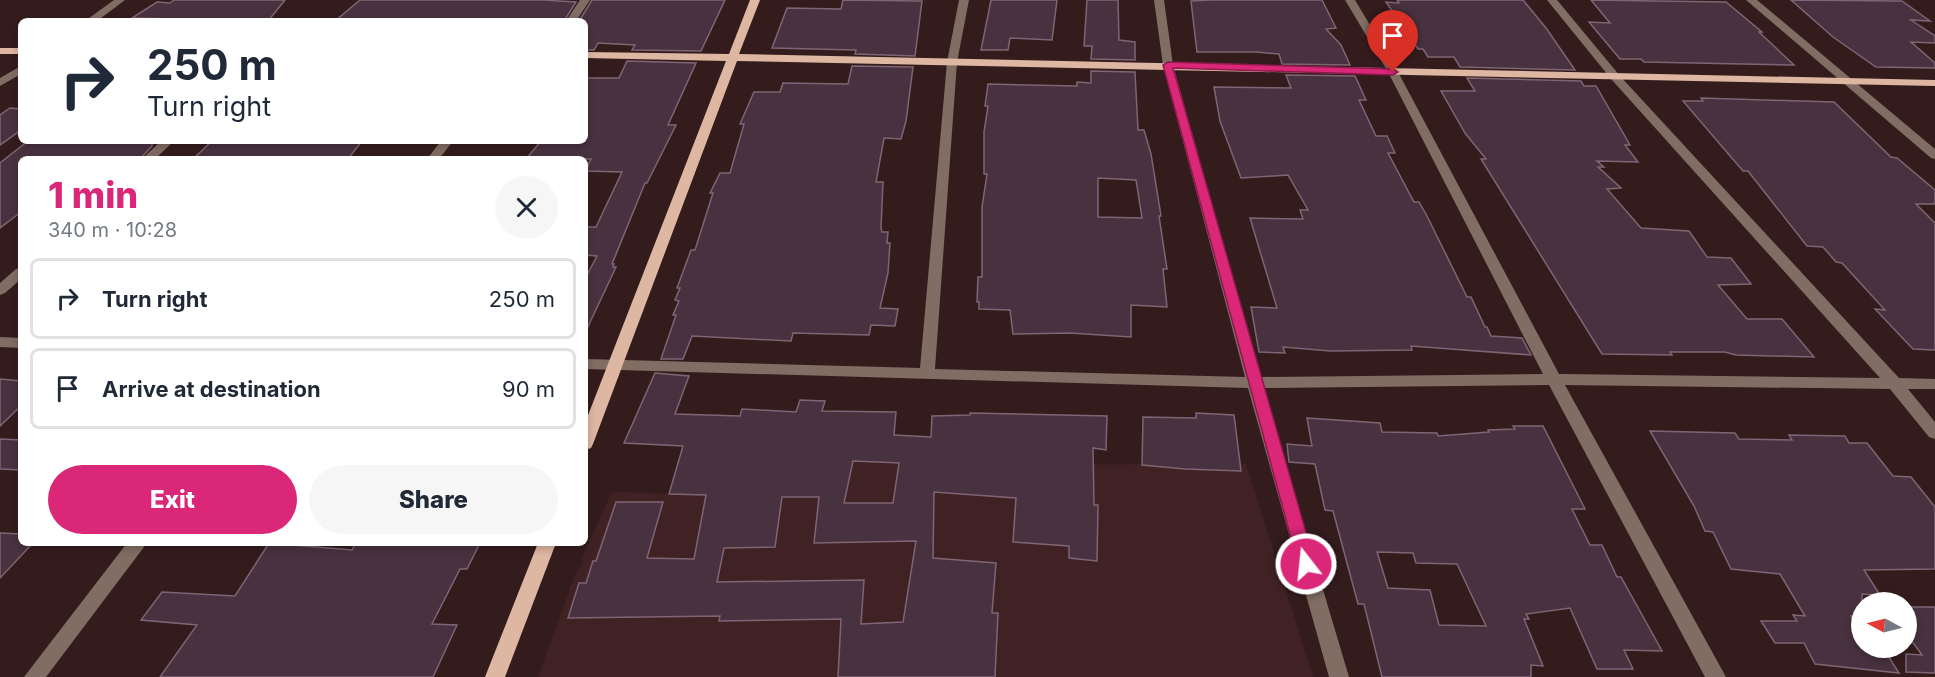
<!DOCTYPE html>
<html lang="en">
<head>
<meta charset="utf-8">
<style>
	body { margin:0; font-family:Inter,sans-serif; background:#f6f6f7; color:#1f2937; height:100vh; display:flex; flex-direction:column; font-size:22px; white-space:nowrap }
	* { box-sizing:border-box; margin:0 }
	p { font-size:20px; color:#747a83 }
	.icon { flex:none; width:33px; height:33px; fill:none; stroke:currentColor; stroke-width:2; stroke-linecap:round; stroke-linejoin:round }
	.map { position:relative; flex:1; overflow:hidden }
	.panel { position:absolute; left:18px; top:156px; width:570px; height:390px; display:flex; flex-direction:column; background:#fff; border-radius:9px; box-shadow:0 3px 9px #0003 }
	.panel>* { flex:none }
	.guide { position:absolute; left:18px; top:18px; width:570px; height:126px; border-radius:9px; box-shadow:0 3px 9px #0003; background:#fff; color:#1f2937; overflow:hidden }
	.needle { width:39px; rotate:277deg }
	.controls { position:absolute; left:1851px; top:592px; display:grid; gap:12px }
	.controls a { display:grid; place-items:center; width:66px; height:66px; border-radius:50%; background:#fff; box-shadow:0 3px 9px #0003; font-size:30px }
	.pin { position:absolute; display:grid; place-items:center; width:51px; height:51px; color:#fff; margin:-62px -26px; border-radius:50% 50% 50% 0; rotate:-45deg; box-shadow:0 0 6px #0007 }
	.pin .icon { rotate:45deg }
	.me { position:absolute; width:66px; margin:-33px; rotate:344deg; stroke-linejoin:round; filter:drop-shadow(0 0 4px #0008) }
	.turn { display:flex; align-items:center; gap:21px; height:126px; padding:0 30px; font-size:27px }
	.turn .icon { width:78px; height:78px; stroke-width:2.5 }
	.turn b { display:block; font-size:42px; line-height:51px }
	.round { display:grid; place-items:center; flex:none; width:63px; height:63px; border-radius:32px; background:#f6f6f7 }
	.head { display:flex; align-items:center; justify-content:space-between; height:102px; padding:0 30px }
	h1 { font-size:36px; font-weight:800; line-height:45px; color:#db2777 }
	.primary-button { display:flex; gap:12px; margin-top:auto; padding:12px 30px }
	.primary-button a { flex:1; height:69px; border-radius:36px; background:#db2777; color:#fff; font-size:24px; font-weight:800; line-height:69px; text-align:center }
	.primary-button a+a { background:#f6f6f7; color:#1f2937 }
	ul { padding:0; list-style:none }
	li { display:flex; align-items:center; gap:18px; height:81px; margin:0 12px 9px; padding:0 18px; border:3px solid #e0e1e3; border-radius:9px }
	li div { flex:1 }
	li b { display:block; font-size:22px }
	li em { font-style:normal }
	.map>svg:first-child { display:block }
	.built { fill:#412224 }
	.building { fill:#48323f; stroke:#7f6574; stroke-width:1.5; fill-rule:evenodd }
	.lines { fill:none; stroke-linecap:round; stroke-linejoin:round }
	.minor { fill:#806d63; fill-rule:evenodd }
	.major { fill:#deb7a2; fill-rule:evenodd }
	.route { fill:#db2777; stroke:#8e194d; stroke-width:1.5 }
</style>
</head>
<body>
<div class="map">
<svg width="1935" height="677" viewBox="0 0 1935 677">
	<rect width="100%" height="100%" fill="#341c1d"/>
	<path class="built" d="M795 460 930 465 1246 464 1313 677H538L575 575 582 565 583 556 612 492 785 497Z"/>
	<g class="building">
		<path d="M174 0H285L268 21 132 18 157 2 170 3Z"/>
		<path d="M360 0H543L576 2 564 21H335Z"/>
		<path d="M592 0H725L701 51 632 50 635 45 598 43 594 50H585V21H579Z"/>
		<path d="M843 0 922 1 915 56 855 54 856 50 772 48 787 8 841 9Z"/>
		<path d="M991 0H1057L1052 40 1010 38 1008 50H981Z"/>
		<path d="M1087 0H1118L1119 40 1135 42V60L1091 59 1092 46H1084Z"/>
		<path d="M1210 0H1322L1336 28 1326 29 1341 45 1350 65 1282 64 1279 54 1256 52H1197L1191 1Z"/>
		<path d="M1397 0H1523L1546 28 1575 70 1460 67 1454 57H1428L1423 49H1418L1386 2 1399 3Z"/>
		<path d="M1591 0 1726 2 1762 32H1759L1794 65 1644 62 1641 59H1620L1589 22 1610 23Z"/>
		<path d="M1791 0 1902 1 1930 21 1911 20 1935 36V43L1911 42 1935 63V68L1876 67 1833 37Z"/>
		<path d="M627 61 696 63 668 125H676L647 183H645L612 264H614L613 267H616L585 333V279L597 256 585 255V227H596L622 172 585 171 591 159H526L541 141H585V78H619Z"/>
		<path d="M852 66 913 67 906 121 901 139 884 138 876 182H883L881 228 882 232H888L887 243H890L888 273 880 308 898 309 895 326 871 325 869 335 793 333 791 341 692 336 683 359H661L676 315H673L679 301 675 300 680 288H677L691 250H695L713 193H710L720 173H730L744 124H740L754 92H780L783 83 848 84Z"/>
		<path d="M1091 71 1135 72 1138 130H1144L1151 154 1161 216H1159L1167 269H1163L1167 307 1131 305V337L1070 333 1013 334 1010 310 979 309V302H977L978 277H982V207L987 174H984V132L988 106H985L988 84 1077 86V82L1091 83ZM1098 178 1136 180 1142 218 1098 217Z"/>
		<path d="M1286 75 1355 76 1366 100H1359L1376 136H1387L1395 153H1388L1414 202H1419L1427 216 1467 297H1471L1485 327H1487L1491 336 1522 338 1531 355 1411 346 1412 350 1330 351 1283 347 1285 353 1259 352 1251 307 1277 308 1250 218 1303 219 1300 210H1308L1288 175 1241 178 1220 121 1214 87 1291 88Z"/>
		<path d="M1467 78 1581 81 1584 86H1596L1630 145H1625L1638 162 1597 161 1604 167H1598L1621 188 1607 189 1641 228 1689 231 1707 257 1731 258 1751 284 1718 285 1747 319H1782L1814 357 1736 355 1725 352H1670L1672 355 1602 354 1481 159H1486L1465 133 1441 91H1475Z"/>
		<path d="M1701 98 1834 102 1891 157 1897 158 1935 190V204H1916L1935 223V350L1913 349 1875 309 1885 310 1842 263 1836 262 1823 247 1807 246 1748 171H1743L1683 101H1703Z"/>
		<path d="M10 108 21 109V130L0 145V115Z"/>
		<path d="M28 141H152V146L140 159H21V212L0 228V163Z"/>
		<path d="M212 141H362L348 159H193Z"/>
		<path d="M655 373 689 376 675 414 740 416 742 409 796 412 800 400 825 401 822 411 896 412 894 435 931 437 932 416 970 415V413L1107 416 1106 450 1093 448 1094 505H1098L1097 561 1069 558V546L1013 542 1016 498 934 492 933 558 996 563 992 613H998L995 677H838L841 619 719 621 720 616 568 618 579 583H586L593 561H596L616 502H663L647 558 694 559 706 495 669 494 683 446 624 443ZM853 461 899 463 893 503H844ZM782 497H819L814 543 916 541 903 622 861 624 864 580 717 582 724 548 775 547Z"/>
		<path d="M0 379 21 381V406L0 426Z"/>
		<path d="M1196 413 1234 415 1241 471 1185 469 1142 465 1143 417 1196 418Z"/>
		<path d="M1307 418 1380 423 1382 432 1437 433 1438 436 1489 432 1488 430 1515 429 1513 426H1543L1585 509H1572L1590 545H1602L1617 577H1621L1662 651 1624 650 1633 669H1597L1570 608 1526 614 1529 619H1524L1543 666 1531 665V677H1382L1364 604H1358L1333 511 1325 510 1315 464 1289 462 1287 444 1312 446ZM1377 552 1413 553 1416 563 1457 564 1486 626 1439 625 1430 590 1388 588Z"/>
		<path d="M1650 431 1735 433 1739 439 1792 440 1789 435 1845 436 1849 443H1867L1893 476 1911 477 1935 507V569L1864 570 1880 595 1862 594V616H1851L1862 633V648H1871L1874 654H1887L1899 673 1815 664 1804 643H1775L1761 621H1797L1793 615 1805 616 1780 574 1731 569 1713 532 1705 531 1694 506Z"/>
		<path d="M0 439 21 440V470L0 469Z"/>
		<path d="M0 533 21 534V543H33L0 578Z"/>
		<path d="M269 543 352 550 356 543H480L467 569H460L432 624 457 625 433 677H160L197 625 141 620 162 592 235 596Z"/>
		<path d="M1906 607H1935V673L1906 672V654L1922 655 1906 633Z"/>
	</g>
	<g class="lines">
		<g class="minor">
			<path d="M114 0H125L97 21H85Z"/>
			<path d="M580 0H590L576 21H566Z"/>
			<path d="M959 0H969L957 62 935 369 1245 377 1163 65 1154 0H1164L1173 65 1260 377 1543 374 1388 72 1345 0H1355L1398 72 1559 374 1880 378 1612 80 1547 0H1557L1620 76 1899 378 1935 379V389H1908L1935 422V439L1929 437 1890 389 1565 385 1726 677H1705L1549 385 1263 388 1349 677H1329L1248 388 585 369V359L920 368 947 62Z"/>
			<path d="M1746 0H1757L1935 149V159L1931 158Z"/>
			<path d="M21 66V74L0 86V78Z"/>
			<path d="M161 141H174L155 159H142Z"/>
			<path d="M441 141H453L439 159H427Z"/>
			<path d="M21 268V279L5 293 0 295V283L16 269Z"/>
			<path d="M0 337 21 338V348L0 347Z"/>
			<path d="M127 543H147L46 677H24Z"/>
		</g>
		<g class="major">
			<path d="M750 0H760L739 54 1935 80V86L737 61 593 444 591 448 585 450V423L726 61 585 58V52L729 54Z"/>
			<rect x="0" y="48" width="21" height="6"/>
			<path d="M538 543H556L505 677H485Z"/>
		</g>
	</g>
	<path class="route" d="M1168 62 1393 69 1398 72 1393 75 1173 68 1315 564 1312 569 1306 571 1300 569 1298 564 1163 65Z"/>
</svg>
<div class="controls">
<a><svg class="needle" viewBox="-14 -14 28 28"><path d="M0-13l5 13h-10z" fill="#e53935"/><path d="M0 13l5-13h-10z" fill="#747a83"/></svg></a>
</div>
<div class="pin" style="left:1393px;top:72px;background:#d93025"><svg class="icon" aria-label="arrive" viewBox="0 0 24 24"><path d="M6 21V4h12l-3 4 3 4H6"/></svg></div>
<svg class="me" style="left:1306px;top:564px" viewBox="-20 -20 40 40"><circle r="17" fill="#db2777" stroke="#fff" stroke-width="3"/><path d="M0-11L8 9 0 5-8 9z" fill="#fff"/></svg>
<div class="guide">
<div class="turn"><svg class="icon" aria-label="right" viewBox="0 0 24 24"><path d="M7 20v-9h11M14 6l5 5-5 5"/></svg><div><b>250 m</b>Turn right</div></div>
</div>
<section class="panel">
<div class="head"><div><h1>1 min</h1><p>340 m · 10:28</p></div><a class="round"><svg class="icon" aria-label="close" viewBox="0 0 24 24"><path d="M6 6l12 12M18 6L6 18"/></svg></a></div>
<ul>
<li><svg class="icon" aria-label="right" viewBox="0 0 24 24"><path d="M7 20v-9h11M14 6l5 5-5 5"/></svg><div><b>Turn right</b></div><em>250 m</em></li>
<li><svg class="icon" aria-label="arrive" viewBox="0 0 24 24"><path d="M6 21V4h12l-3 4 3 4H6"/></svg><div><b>Arrive at destination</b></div><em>90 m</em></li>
</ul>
<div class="primary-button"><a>Exit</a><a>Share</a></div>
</section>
</div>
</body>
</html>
